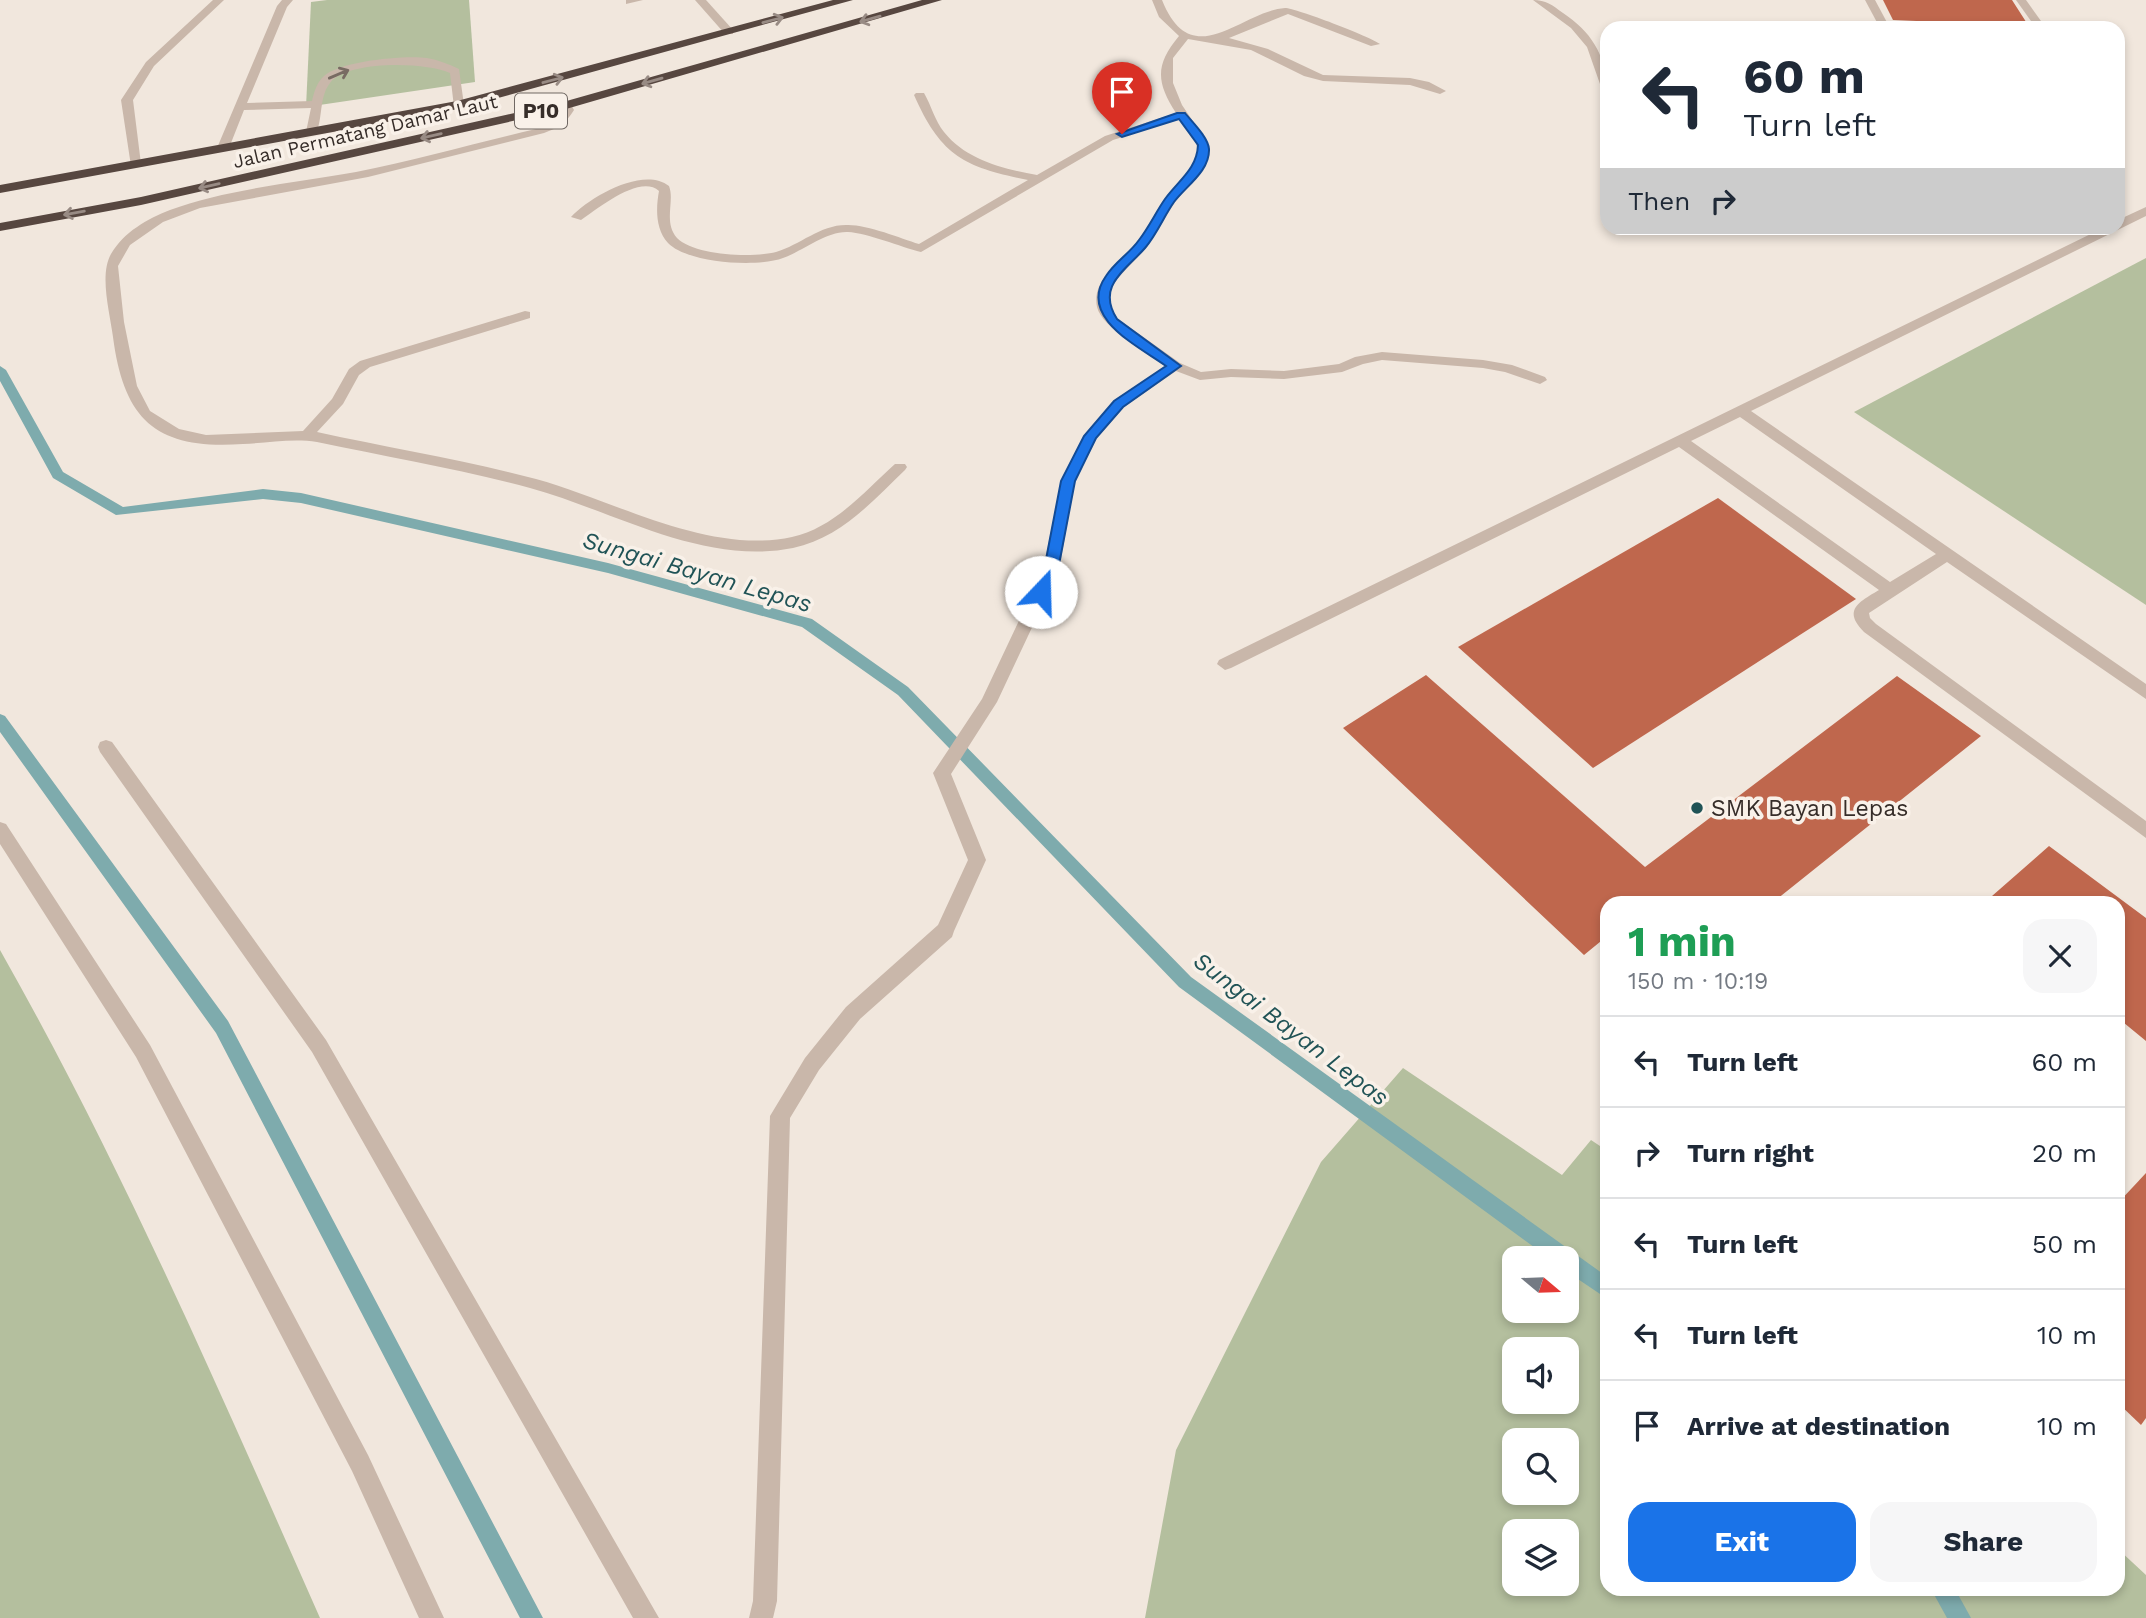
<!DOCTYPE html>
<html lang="en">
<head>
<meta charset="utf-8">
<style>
	body { margin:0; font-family:"Work Sans",sans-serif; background:#f6f6f7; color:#1f2937; height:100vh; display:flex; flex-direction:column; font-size:26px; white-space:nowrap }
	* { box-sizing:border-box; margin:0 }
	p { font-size:23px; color:#747a83 }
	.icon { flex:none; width:38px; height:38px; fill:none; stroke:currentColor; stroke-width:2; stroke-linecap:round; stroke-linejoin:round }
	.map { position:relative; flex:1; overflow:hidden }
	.sheet { position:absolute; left:1600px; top:896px; width:525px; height:700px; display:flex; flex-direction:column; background:#fff; border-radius:21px; box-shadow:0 4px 10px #0003 }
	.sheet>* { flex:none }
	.guide { position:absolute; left:1600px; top:21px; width:525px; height:214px; border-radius:21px; box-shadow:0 4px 10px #0003; background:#fff; color:#1f2937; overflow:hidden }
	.needle { width:46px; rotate:109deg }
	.tools { position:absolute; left:1502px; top:1246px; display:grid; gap:14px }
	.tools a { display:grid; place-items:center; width:77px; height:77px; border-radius:14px; background:#fff; box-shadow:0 4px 10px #0003; font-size:35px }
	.pin { position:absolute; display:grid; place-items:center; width:60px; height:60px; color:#fff; margin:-72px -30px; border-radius:50% 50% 50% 0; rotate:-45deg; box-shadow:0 0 7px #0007 }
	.pin .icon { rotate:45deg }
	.me { position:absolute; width:77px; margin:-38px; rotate:21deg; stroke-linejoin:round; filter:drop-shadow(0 0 5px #0008) }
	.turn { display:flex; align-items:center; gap:24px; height:147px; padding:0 28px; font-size:32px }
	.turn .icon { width:91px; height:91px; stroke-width:2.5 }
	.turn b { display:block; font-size:49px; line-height:60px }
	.then { display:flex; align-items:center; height:66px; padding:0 28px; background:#0003; gap:14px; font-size:26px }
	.round { display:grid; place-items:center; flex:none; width:74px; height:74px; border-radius:21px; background:#f6f6f7 }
	.summary { display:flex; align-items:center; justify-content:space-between; height:119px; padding:0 28px }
	h1 { font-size:42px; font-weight:700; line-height:52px; color:#1e9e55 }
	.action { display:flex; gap:14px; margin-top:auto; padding:14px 28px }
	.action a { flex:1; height:80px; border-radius:21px; background:#1a73e8; color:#fff; font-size:28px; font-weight:700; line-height:80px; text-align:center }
	.action a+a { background:#f6f6f7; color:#1f2937 }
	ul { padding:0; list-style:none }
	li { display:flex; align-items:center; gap:21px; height:91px; padding:0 28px; border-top:2px solid #e0e1e3 }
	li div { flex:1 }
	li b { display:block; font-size:26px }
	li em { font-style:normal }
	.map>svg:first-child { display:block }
	.green { fill:#b4bf9e; fill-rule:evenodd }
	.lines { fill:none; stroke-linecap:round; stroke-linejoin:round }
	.stream { fill:#7eabad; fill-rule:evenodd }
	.building { fill:#bf674d }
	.minor { fill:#c9b7aa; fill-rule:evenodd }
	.highway { fill:#574740; fill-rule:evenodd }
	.oneway { stroke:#988b84 }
	.oneway2 { stroke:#786b63 }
	.route { fill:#1a73e8; stroke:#114b97; stroke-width:2 }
	.poi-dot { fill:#205356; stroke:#f9f1e9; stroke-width:2.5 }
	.labels { text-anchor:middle; stroke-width:7; stroke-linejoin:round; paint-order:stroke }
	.far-street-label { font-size:19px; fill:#362d29; stroke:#f9f1e9 }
	.shield { fill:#f9f1e9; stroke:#706863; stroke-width:2 }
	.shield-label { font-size:21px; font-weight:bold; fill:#362d29 }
	.poi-label { font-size:23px; fill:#362d29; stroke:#f9f1e9; text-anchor:start }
	.water-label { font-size:24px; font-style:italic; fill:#205356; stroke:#f9f1e9 }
</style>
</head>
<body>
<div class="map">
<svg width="2146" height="1618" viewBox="0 0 2146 1618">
	<rect width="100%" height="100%" fill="#f1e7dd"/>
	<g class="green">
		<path d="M327 0H469L475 82 306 107 311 2Z"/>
		<path d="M2146 258V605L1854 412Z"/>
		<path d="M0 950C122 1165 220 1392 320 1618H0Z"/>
		<path d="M1403 1068 1562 1175 1591 1140 1606 1150V1589H2118V1549L2146 1575V1618H1145L1176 1450 1321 1162ZM1514 1258H1566V1311H1514ZM1514 1349H1566V1402H1514ZM1566 1440V1493H1514V1440ZM1566 1531V1584H1514V1531Z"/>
	</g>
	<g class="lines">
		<g class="stream">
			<path d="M0 366 6 370 63 472 123 507 263 489 301 493 608 563 812 619 908 687 1191 977 1606 1276V1298L1566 1271V1258H1549L1179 987 898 695 802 627 608 573 301 503 263 499 116 515 53 478 0 381Z"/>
			<path d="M0 714 5 716 228 1021 543 1618H520L216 1033 0 732Z"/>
			<path d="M1931 1589H1955L1971 1618H1947Z"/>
		</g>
	</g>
	<g class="building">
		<path d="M1883 0H2012L2030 28H1945L1940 22 1893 20Z"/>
		<path d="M1718 498 1856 599 1593 768 1458 647Z"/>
		<path d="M1426 675 1645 867 1897 676 1981 736 1772 903H1606V937L1584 955 1343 728Z"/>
		<path d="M2049 846 2146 918V1041L2118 1018V903H1984Z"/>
		<path d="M2146 1173V1418L2141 1425 2118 1403V1203Z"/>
	</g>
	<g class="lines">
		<g class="minor">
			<path d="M213 0H224L154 66 133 100 141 164 131 166 121 100 146 62Z"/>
			<path d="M282 0H293L287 7 247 103 312 101C314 92 317 82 324 76 341 61 404 55 427 58 438 60 449 64 459 69L464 105 454 107 450 73C426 62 347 60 330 83 319 97 323 118 316 134L306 132 311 108 244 110 229 148 219 150 217 148 277 6Z"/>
			<path d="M626 0H643L626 4Z"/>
			<path d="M695 0H706L733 30V34H725Z"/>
			<path d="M1152 0H1162C1192 75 1241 11 1285 8 1296 8 1371 37 1380 44L1371 46 1288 14 1229 38 1268 49 1323 75 1410 78 1429 82 1446 91 1440 94 1410 85 1323 81 1304 76 1251 50 1188 39 1173 58V83L1182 105 1209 145V157L1199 174 1175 202 1147 247 1117 279 1110 291 1111 308 1118 319 1180 363 1201 372 1231 369 1284 371 1339 364 1355 357 1382 352 1483 360 1512 365 1545 377 1547 380 1540 384 1505 372 1483 368 1382 360 1363 364 1342 372 1284 379 1231 377 1200 380 1176 371 1124 407 1097 438 1075 481 1059 570 997 702 951 774 986 860 954 931 952 937 860 1019 819 1070 790 1118 777 1601 773 1618H749L753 1601 770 1116 805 1058 846 1007 938 925 968 860 933 773 982 699 1043 570 1061 481 1084 436 1114 401 1166 366C1148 353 1102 328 1097 307 1091 278 1124 261 1139 241 1149 227 1156 209 1168 195 1177 184 1193 171 1197 157 1201 143 1187 130 1180 119L1113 140 921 252C901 247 867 233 848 232 826 231 803 251 783 258 757 268 687 263 668 243 655 229 656 207 659 191 640 174 599 208 581 220L571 217C590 197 643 166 669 186 675 201 663 222 677 238 695 256 753 258 776 252 800 245 820 225 846 225 866 224 900 238 919 244L1028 180C964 167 941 156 914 95L916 93H924C931 105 935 121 944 132 966 160 1004 169 1037 175L1105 136 1176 113C1156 82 1155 65 1179 36L1159 17Z"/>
			<path d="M1533 0C1546 0 1552 5 1563 13 1590 31 1606 54 1606 87L1600 84 1587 47 1571 28Z"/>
			<path d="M1865 0H1875L1890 28H1880Z"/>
			<path d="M2016 0H2026L2046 28H2036Z"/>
			<path d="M566 102 570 103 574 110C566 123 558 128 544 133L368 177 200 208 163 222 130 245 118 266 124 322 137 386 150 411 179 429 206 435 303 431 332 399 349 369 360 361 525 311 530 312V318L370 367 359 375 343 404 317 432C390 448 464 460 536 479 615 501 709 555 792 537 834 528 865 491 895 464H905L907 467 905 470C872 502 840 538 793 548 703 566 614 511 530 488 460 469 388 457 317 442 293 438 267 443 243 444 157 450 124 421 113 337 110 313 99 275 111 254 124 232 147 219 170 210 223 190 298 182 356 172 416 160 476 143 536 129L553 121 562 110 560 105Z"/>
			<path d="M2146 207V216L1751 411 2146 684V699L1947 562 1869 613 1870 618 1876 624 2146 821V838L1864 632C1842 610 1859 602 1879 590L1679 447 1231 668 1225 670 1217 664 1219 660 2103 228H2118V220ZM1740 417 1936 554 1890 582 1691 441Z"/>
			<path d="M106 740 112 742 326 1040 659 1618H633L312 1052 100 752 98 747 100 742Z"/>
			<path d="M0 822 6 824 150 1045 368 1455 444 1618H419L352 1471 136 1057 0 844Z"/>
		</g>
		<g class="highway">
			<path d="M833 0H853L458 109 0 193V185L457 101Z"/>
			<path d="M922 0H942L566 109 141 205 0 231V223L141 197 563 102Z"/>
		</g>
	</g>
	<defs><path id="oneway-shaft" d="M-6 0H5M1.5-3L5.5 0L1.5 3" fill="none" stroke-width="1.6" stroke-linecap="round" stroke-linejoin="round" transform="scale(1.75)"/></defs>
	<g class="oneway">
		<use href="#oneway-shaft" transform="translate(870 19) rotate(164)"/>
		<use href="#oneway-shaft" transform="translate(773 20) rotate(-15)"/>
		<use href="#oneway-shaft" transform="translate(553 80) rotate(-15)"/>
		<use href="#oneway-shaft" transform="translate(652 81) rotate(164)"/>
		<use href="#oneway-shaft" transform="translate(431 136) rotate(167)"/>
		<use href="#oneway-shaft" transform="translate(209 186) rotate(167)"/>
		<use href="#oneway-shaft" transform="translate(74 213) rotate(170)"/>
	</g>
	<use class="oneway2" href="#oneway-shaft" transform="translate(339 74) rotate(-23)"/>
	<path class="route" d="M1177 113H1185C1192 122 1208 137 1209 149 1210 171 1186 186 1174 202 1164 216 1157 234 1145 248 1125 271 1096 286 1117 319L1181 366 1123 407 1096 438 1075 481 1058 570 1046 596 1041 597 1034 592 1044 570 1061 481 1084 436 1114 401 1166 366C1138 346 1077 317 1106 276 1115 262 1130 253 1139 240 1149 227 1156 212 1165 199 1179 180 1197 169 1198 145L1179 119 1122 137 1117 134Z"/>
	<circle class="poi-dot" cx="1697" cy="808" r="7"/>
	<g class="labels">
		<g class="far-street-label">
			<text transform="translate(365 131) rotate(-13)" y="7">Jalan Permatang Damar Laut</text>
		</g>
		<rect class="shield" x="515" y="93.5" width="52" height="35" rx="5"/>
		<g class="shield-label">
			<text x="541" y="118">P10</text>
		</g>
		<g class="poi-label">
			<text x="1711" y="816">SMK Bayan Lepas</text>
		</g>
		<g class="water-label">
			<text transform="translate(697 572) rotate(16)" y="8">Sungai Bayan Lepas</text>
			<text transform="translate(1291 1029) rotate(37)" y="8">Sungai Bayan Lepas</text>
		</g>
	</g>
</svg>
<div class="tools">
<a><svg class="needle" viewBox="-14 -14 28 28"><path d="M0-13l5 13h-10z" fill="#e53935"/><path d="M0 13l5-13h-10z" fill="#747a83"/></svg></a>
<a><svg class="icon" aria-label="sound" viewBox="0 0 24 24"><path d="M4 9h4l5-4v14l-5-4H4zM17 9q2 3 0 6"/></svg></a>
<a><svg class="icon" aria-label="search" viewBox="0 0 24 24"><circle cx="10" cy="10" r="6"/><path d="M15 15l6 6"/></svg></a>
<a><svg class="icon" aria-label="layers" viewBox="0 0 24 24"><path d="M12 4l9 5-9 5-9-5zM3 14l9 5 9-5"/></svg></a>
</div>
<div class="pin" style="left:1122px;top:134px;background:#d93025"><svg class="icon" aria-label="arrive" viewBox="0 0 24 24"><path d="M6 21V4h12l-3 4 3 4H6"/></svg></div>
<svg class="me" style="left:1041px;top:592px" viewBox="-20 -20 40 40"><circle r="19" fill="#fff"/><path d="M0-13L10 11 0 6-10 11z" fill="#1a73e8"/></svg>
<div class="guide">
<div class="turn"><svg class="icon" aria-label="left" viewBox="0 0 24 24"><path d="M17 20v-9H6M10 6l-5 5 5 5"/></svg><div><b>60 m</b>Turn left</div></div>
<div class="then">Then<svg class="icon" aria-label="right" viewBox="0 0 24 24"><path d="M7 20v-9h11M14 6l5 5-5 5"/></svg></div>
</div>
<section class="sheet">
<div class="summary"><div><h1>1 min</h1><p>150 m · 10:19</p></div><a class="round"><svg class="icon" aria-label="close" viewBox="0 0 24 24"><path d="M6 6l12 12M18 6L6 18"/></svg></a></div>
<ul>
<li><svg class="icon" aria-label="left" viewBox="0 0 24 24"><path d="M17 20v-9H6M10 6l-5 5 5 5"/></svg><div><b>Turn left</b></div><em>60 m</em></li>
<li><svg class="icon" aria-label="right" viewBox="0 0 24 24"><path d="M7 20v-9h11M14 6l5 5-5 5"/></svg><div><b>Turn right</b></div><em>20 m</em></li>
<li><svg class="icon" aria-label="left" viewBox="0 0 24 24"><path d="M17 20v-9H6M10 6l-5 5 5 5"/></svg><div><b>Turn left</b></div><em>50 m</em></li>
<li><svg class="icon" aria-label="left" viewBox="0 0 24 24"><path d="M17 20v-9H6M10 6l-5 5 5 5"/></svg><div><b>Turn left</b></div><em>10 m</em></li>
<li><svg class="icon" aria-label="arrive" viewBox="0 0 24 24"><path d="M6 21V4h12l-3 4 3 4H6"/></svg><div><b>Arrive at destination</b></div><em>10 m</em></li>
</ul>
<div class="action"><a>Exit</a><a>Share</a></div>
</section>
</div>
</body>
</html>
